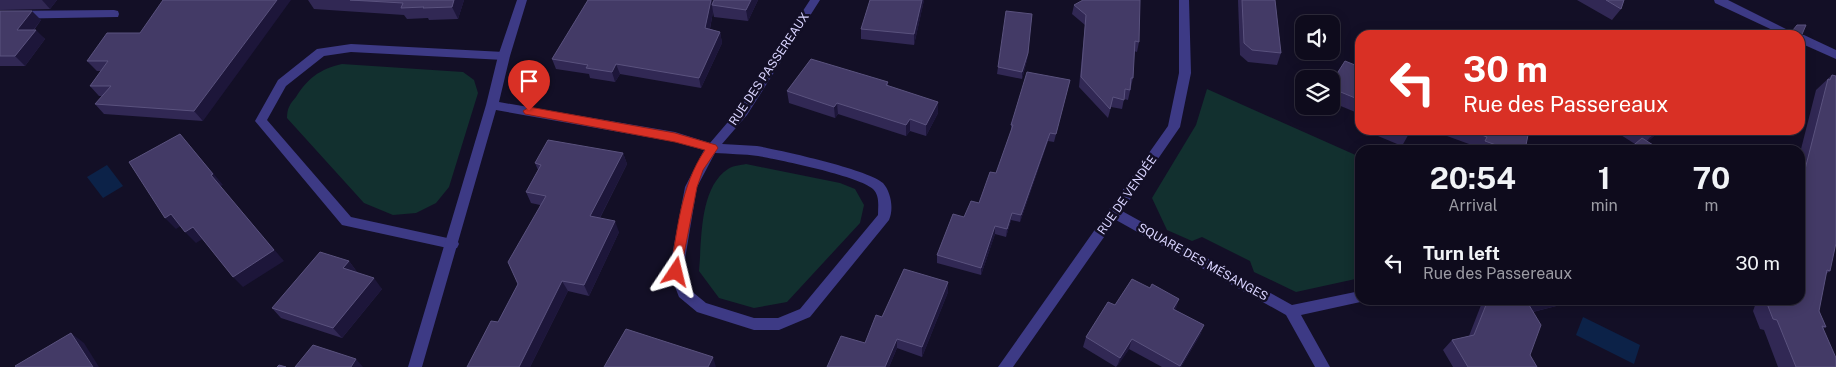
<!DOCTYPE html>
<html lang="en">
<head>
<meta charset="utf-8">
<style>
	body { margin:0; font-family:"Public Sans",sans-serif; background:#171425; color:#f1f3f6; height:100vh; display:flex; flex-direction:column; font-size:19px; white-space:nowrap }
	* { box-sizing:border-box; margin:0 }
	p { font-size:16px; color:#9b9ba3 }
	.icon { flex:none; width:28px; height:28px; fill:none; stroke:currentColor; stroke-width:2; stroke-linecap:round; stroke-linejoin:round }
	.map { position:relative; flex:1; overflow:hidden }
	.drawer { position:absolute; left:1355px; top:145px; width:450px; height:160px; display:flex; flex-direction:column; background:#0e0b1c; border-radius:15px; box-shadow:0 2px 12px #0003,0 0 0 1px #2e2b3b }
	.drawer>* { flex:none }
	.guide { position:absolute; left:1355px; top:30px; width:450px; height:105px; border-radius:15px; box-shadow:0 2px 12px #0003,0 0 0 1px #2e2b3b; background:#d93025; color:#fff; overflow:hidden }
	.buttons { position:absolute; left:1295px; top:15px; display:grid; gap:10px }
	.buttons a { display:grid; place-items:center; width:45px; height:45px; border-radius:10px; background:#0e0b1c; box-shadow:0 2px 12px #0003,0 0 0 1px #2e2b3b; font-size:25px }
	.pin { position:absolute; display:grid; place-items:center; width:42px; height:42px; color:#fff; margin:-51px -21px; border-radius:50% 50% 50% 0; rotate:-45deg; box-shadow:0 0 5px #0007 }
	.pin .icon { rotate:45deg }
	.me { position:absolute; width:55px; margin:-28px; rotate:10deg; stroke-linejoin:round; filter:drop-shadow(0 0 4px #0008) }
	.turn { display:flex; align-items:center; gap:18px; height:105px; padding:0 25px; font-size:22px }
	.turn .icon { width:65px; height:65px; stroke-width:2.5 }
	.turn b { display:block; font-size:35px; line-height:42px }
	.eta { display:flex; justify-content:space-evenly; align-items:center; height:85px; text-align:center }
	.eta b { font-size:30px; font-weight:700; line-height:35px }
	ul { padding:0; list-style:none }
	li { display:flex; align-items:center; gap:15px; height:65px; padding:0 25px }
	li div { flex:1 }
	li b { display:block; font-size:19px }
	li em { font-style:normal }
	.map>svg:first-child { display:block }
	.green { fill:#12302f }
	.water { fill:#0c2248 }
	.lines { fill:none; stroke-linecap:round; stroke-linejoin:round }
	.lane { fill:#3d3a85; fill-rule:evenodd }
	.street { fill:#3d3a85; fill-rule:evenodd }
	.wall { fill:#312854 }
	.shaded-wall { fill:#1d163a }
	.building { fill:#433a66; stroke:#5a527e }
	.route { fill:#d93025; stroke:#8d1f18 }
	.labels { text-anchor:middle; stroke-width:5; stroke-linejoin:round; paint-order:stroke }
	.street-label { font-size:12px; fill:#d9d4ff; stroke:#130f26 }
</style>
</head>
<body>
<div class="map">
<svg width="1836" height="367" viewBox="0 0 1836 367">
	<rect width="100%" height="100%" fill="#130f26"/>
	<g class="green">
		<path d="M342 64 463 72 474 80 478 93 449 187 436 203 416 213 393 215 364 203 287 118C287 108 290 104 296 97 308 78 320 69 342 64Z"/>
		<path d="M1207 89 1360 157V161L1355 171 1360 174V278L1296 292 1254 272 1250 261 1202 237 1192 241 1167 230 1152 198 1196 125Z"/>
		<path d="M746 164 840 183 855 189 864 205 860 223 787 302 754 308 719 298 699 271C702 240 699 188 728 169 732 166 741 165 746 164Z"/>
	</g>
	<g class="water">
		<path d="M107 165 123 186 103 198 87 177Z"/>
		<path d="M1583 317 1640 345 1634 364 1576 335Z"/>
	</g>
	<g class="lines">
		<path class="lane" d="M351 44 504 52 510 56 504 60 351 52 324 56 286 86 267 120 351 217 452 239 457 240 459 244 457 248 452 249 342 225 255 121 278 80 317 49Z"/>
		<g class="street">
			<path d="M517 0H527L510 56 499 102 675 132 710 143 739 109 810 0H820L747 115 722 144C734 145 746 145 757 146 780 150 870 170 883 183 891 192 894 209 889 220L810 317 779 330H754L697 312 679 297 669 271 685 187 704 150 675 142 496 110 422 367H408L486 105 498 56ZM715 153C729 154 744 154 758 156 780 160 859 176 873 189 880 196 878 206 878 215L800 309 778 318H754L706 303 689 289 683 271 697 187Z"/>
			<path d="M1179 0H1189L1191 73 1180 127 1122 211 1292 305 1360 291V300L1365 301 1301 315 1330 367H1315L1286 315 1116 220 1013 367H998L1168 126 1179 73Z"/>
			<path d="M1714 0H1728L1798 35H1804L1836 50V59L1800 43V35H1783L1715 3Z"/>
			<path d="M114 10 118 11 119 14 118 17 0 19V11Z"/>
		</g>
	</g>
	<g class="wall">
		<path d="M0 0H57L50 9 0 10Z"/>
		<path d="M308 0H464L458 19 429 20 428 18 407 19 404 15 314 9Z"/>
		<path d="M712 0 713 3 758 0 748 21 714 17 713 12 710 29 720 32 722 43 701 88 620 74 615 82 590 78 589 74 556 69 552 59Z"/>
		<path d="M924 0 914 45 861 39V29Z"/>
		<path d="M1238 0H1275L1281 53 1277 65 1248 62 1240 55Z"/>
		<path d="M1577 0H1624L1621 9 1612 20Z"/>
		<path d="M1074 5 1139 42 1137 52 1134 51 1133 78 1128 100 1124 99 1122 109 1111 107 1108 118 1079 87 1085 25 1072 14Z"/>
		<path d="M0 11 41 20 34 30 45 39 25 66H0Z"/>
		<path d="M1032 14 1027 60 1022 79 997 74 998 67Z"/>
		<path d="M140 33 203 121 104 114 95 104 102 96H99L90 86 101 71H97L87 61Z"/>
		<path d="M1360 67V114L1331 102V83Z"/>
		<path d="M1832 75 1830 271 1826 274 1819 311 1826 327 1823 329 1836 367H1778L1764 330 1760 329 1753 311 1757 300H1800V153L1816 90Z"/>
		<path d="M1070 80 1054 142 1048 141 1020 222 1011 220 1006 237 995 234 981 275 937 263V255L964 217 979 203 996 173 1011 132V125Z"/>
		<path d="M888 82V86L938 113 926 136 910 131 906 136 838 114 835 118 789 103 787 91Z"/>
		<path d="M1367 130H1411L1402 146 1366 131Z"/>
		<path d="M1449 130H1529L1525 150H1479L1480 148 1447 136Z"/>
		<path d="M1613 130H1661L1648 141 1635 144Z"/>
		<path d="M623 153 627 164 600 218 619 232 589 296 568 291 530 367H467L498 322 518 284 540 205 531 203 526 192 538 170 535 163Z"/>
		<path d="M349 261 357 272V273L382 289 342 338 281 318 272 308Z"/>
		<path d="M948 282V292L922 357 897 348 889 367H827L865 343 882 317Z"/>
		<path d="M1483 300H1568L1564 304 1533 312 1530 355 1537 367H1453L1443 350 1452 340 1469 336Z"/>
		<path d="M1115 305 1175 310 1204 325 1200 335 1181 367H1162L1129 349 1116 367 1083 347 1086 337Z"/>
	</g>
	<g class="shaded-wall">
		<path d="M42 0H57L50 9Z"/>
		<path d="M277 0H291L203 121 194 111Z"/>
		<path d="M454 0H464L458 19 452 7Z"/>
		<path d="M711 0 713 5H712L713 12 708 38 705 28Z"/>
		<path d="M751 0H758L748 21 746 10Z"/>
		<path d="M922 0H924L914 45V34Z"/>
		<path d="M32 11 41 20 26 39 17 30Z"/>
		<path d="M36 30 45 39 25 66 15 56Z"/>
		<path d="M720 32 722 43 701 88 699 78Z"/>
		<path d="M1028 53 1027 60 1022 79V72Z"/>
		<path d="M616 64 620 74 615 82 612 72Z"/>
		<path d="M938 102V113L926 136V125Z"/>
		<path d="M837 103 838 114 835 118 834 107Z"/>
		<path d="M910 119V131L906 136V125Z"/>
		<path d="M1658 130H1661L1641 148 1651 136Z"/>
		<path d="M1050 133 1048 141 1020 222 1021 215Z"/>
		<path d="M180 134 223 185 220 186 284 261 243 287 233 277Z"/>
		<path d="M623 153 627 164 595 227 590 216Z"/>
		<path d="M1012 213 1011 220 1006 237 1007 229Z"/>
		<path d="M171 214 182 225 176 229 165 218Z"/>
		<path d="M615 221 619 232 589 296 584 285Z"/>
		<path d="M995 226V234L981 275V268Z"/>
		<path d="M193 227 204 238 196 243 185 232Z"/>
		<path d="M349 261 357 272 352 278 343 268Z"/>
		<path d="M374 278 382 289 342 338 333 328Z"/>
		<path d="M562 281 568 291 530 367H519Z"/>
		<path d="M948 282V292L922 357V347Z"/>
		<path d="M1179 299 1176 309 1169 318 1173 309Z"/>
		<path d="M1549 300H1568L1564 304 1520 315 1529 305Z"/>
		<path d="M1204 325 1200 335 1181 367H1180Z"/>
		<path d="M71 333 84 343 99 367H93Z"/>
		<path d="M897 339V348L889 367H885Z"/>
		<path d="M1132 339 1129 349 1117 367 1120 358Z"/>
		<path d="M713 357 716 367H708Z"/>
		<path d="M356 359 363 367H351Z"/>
	</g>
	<g class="building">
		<path d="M163 0H277L194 111 95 104 111 86H90L108 61H87L107 33H140Z"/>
		<path d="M350 0H454L452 7 423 8 424 7 401 8 403 3Z"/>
		<path d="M588 0H711L705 28 720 32 699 78 616 64 612 72 586 68 588 65 552 59Z"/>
		<path d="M714 0H751L746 10 712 5Z"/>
		<path d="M870 0H922L914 34 861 29Z"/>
		<path d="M1083 0H1140L1139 42 1135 41 1133 78H1131L1130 90 1125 89 1124 100 1113 97 1110 109 1081 77 1086 15 1074 5Z"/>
		<path d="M1242 0H1275L1281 53 1252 50 1244 43Z"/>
		<path d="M1606 0H1624L1621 9Z"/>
		<path d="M0 11H32L17 30H36L15 56H0Z"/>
		<path d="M1006 11 1032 14 1028 53 1022 72 998 67Z"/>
		<path d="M1797 25H1806L1800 39V35H1789Z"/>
		<path d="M811 59 888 82 886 85 938 102 926 125 910 119 906 125 837 103 834 107 787 91Z"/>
		<path d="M1345 61 1360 67V100L1331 88V83Z"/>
		<path d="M1027 72 1070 80 1056 134 1050 133 1021 215 1012 213 1007 229 995 226 981 268 937 255 953 214 964 217 971 201 979 203 990 172 996 173 1013 125H1011Z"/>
		<path d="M1832 75 1836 76V243L1830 271 1827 270 1819 311 1826 327 1822 326 1836 358V367H1796L1777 320 1773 319 1766 301V300H1800V189L1828 79 1830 80Z"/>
		<path d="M1396 130H1411L1408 135Z"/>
		<path d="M1469 130H1529L1525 150H1510L1485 141 1487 137Z"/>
		<path d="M1641 130H1658L1651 136Z"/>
		<path d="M180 134 213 174 211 175 274 250 233 277 193 227 185 232 171 214 165 218 129 162Z"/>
		<path d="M1642 138 1661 150H1628Z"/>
		<path d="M548 140 623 153 590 216 615 221 584 285 562 281 519 367H467L491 321 498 322 518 284 508 262 546 196 526 192 541 165 535 163Z"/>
		<path d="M320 252 349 261 343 268 374 278 333 328 272 308Z"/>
		<path d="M904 269 948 282 922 347 897 339 885 367H827L841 336 865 343 876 315 882 317Z"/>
		<path d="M1132 279 1150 288 1152 284 1179 299 1173 309 1204 325 1180 366 1132 339 1120 358 1086 337 1108 302 1115 305Z"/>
		<path d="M1488 300H1549L1529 305 1541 325 1530 355 1537 367H1468L1452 340 1474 335Z"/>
		<path d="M626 329 713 357 708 367H604Z"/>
		<path d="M71 333 93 367H16L15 366Z"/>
		<path d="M313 345 356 359 351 367H295Z"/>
		<path d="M279 365 286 367H277Z"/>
	</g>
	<path class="route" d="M529 107 675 133 716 145 718 148 703 170 697 187 680 275H672L670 272C678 229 680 187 705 150L675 142 525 114 523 111Z"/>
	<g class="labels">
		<g class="street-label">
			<text transform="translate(769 69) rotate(-56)" y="4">RUE DES PASSEREAUX</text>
			<text transform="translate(1127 195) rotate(-55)" y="4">RUE DE VENDÉE</text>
			<text transform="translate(1203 262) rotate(29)" y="4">SQUARE DES MÉSANGES</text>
		</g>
	</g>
</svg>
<div class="buttons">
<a><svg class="icon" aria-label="sound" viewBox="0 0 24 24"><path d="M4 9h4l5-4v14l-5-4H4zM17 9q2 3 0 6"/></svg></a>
<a><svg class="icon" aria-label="layers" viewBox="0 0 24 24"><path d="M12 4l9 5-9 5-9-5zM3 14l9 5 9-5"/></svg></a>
</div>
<div class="pin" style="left:529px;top:111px;background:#d93025"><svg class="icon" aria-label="arrive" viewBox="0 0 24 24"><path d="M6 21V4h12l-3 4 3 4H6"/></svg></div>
<svg class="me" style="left:676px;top:272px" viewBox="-20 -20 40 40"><path d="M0-17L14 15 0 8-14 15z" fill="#d93025" stroke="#fff" stroke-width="4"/></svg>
<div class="guide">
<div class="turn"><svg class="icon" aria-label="left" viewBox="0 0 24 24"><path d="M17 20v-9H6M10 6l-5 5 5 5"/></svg><div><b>30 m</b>Rue des Passereaux</div></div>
</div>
<section class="drawer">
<div class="eta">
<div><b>20:54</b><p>Arrival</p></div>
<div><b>1</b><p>min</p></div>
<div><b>70</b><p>m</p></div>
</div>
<ul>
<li><svg class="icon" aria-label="left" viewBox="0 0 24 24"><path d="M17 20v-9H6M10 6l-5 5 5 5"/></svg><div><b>Turn left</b><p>Rue des Passereaux</p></div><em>30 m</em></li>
</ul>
</section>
</div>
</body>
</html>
